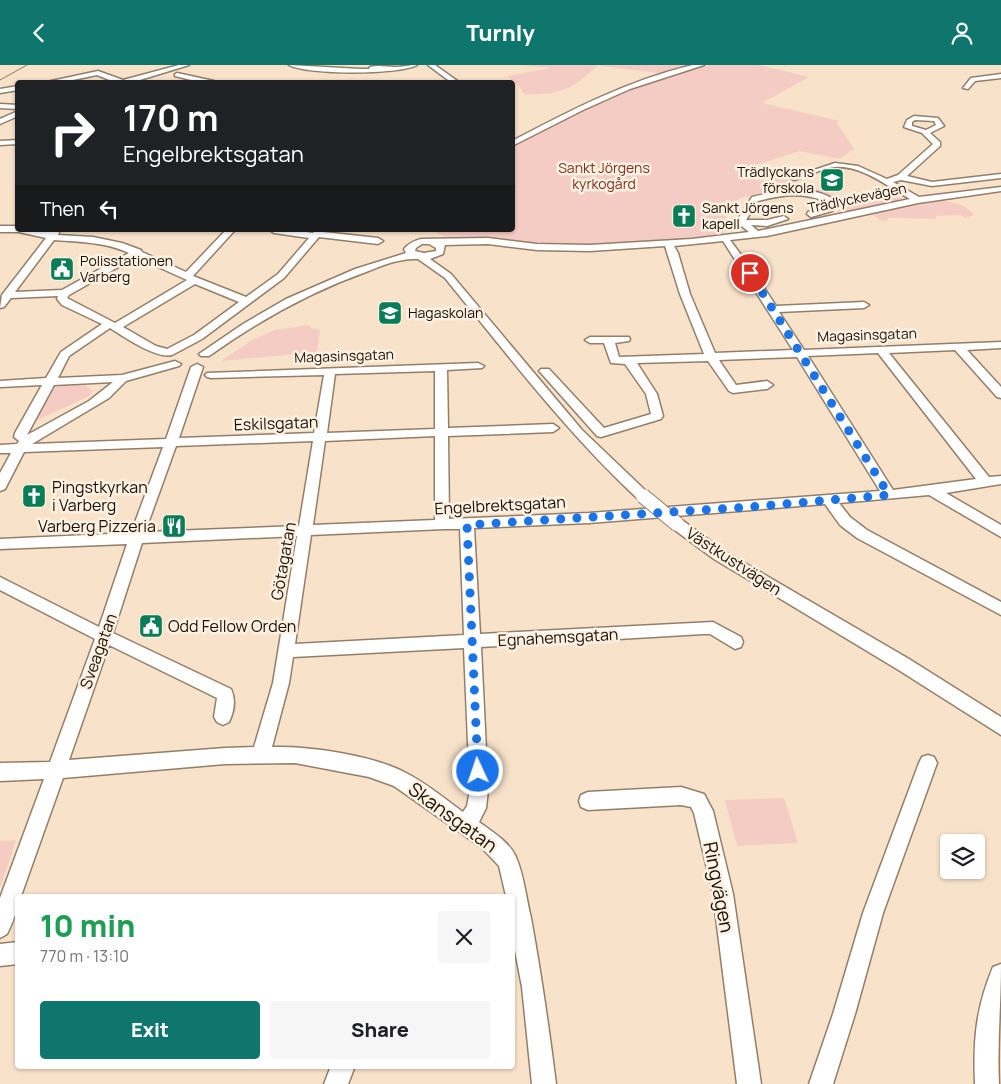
<!DOCTYPE html>
<html lang="en">
<head>
<meta charset="utf-8">
<style>
	body { margin:0; font-family:Manrope,sans-serif; background:#f6f6f6; color:#202124; height:100vh; display:flex; flex-direction:column; font-size:19px; white-space:nowrap }
	* { box-sizing:border-box; margin:0 }
	p { font-size:16px; color:#757577 }
	.icon { flex:none; width:28px; height:28px; fill:none; stroke:currentColor; stroke-width:2; stroke-linecap:round; stroke-linejoin:round }
	.map { position:relative; flex:1; overflow:hidden }
	.drawer { position:absolute; left:15px; top:829px; width:500px; height:175px; display:flex; flex-direction:column; background:#fff; border-radius:5px; box-shadow:0 1px 4px #0004 }
	.drawer>* { flex:none }
	.banner { position:absolute; left:15px; top:15px; width:500px; height:152px; border-radius:5px; box-shadow:0 1px 4px #0004; background:#202124; color:#fff; overflow:hidden }
	.fabs { position:absolute; left:940px; top:769px; display:grid; gap:10px }
	.fabs a { display:grid; place-items:center; width:45px; height:45px; border-radius:5px; background:#fff; box-shadow:0 1px 4px #0004; font-size:25px }
	.pin { position:absolute; display:grid; place-items:center; width:42px; height:42px; color:#fff; margin:-21px; border:2px solid #fff; border-radius:50%; box-shadow:0 1px 5px #0007 }
	.me { position:absolute; width:55px; margin:-28px; rotate:357deg; stroke-linejoin:round; filter:drop-shadow(0 0 4px #0008) }
	.turn { display:flex; align-items:center; gap:18px; height:105px; padding:0 25px; font-size:22px }
	.turn .icon { width:65px; height:65px; stroke-width:2.5 }
	.turn b { display:block; font-size:35px; line-height:42px }
	.then { display:flex; align-items:center; height:48px; padding:0 25px; background:#0003; gap:10px; font-size:19px }
	.round { display:grid; place-items:center; flex:none; width:52px; height:52px; border-radius:5px; background:#f6f6f6 }
	.overview { display:flex; align-items:center; justify-content:space-between; height:85px; padding:0 25px }
	h1 { font-size:30px; font-weight:800; line-height:38px; color:#1e9e55 }
	.primary-button { display:flex; gap:10px; margin-top:auto; padding:10px 25px }
	.primary-button a { flex:1; height:58px; border-radius:5px; background:#0f766e; color:#fff; font-size:20px; font-weight:800; line-height:58px; text-align:center }
	.primary-button a+a { background:#f6f6f6; color:#202124 }
	header { display:flex; justify-content:space-between; align-items:center; height:65px; padding:0 25px; background:#0f766e; color:#fff; font-size:22px; font-weight:800 }
	.map>svg:first-child { display:block }
	.green { fill:#f5ccc3 }
	.lines { fill:none; stroke-linecap:round; stroke-linejoin:round }
	.minor-casing { stroke:#937f69; stroke-width:3 }
	.minor { fill:#fff; fill-rule:evenodd }
	.rail { stroke:#8b7c6c; stroke-width:1 }
	.minor-bridge-casing { stroke:#937f69; stroke-width:16; stroke-linecap:butt }
	.minor-bridge { stroke:#fff; stroke-width:14 }
	.route { stroke:#1a73e8; stroke-width:9; stroke-dasharray:0 16.2 }
	.labels { text-anchor:middle; stroke-width:5; stroke-linejoin:round; paint-order:stroke }
	.far-park-label { font-size:14px; fill:#7c3123; stroke:#fef1e2 }
	.far-poi-label { font-size:14px; fill:#181108; stroke:#fef1e2; text-anchor:start }
	.far-street-label { font-size:14px; fill:#181108; stroke:#fef1e2 }
	.street-label { font-size:16px; fill:#181108; stroke:#fef1e2 }
	.poi-label { font-size:16px; fill:#181108; stroke:#fef1e2; text-anchor:start }
	.near-street-label { font-size:19px; fill:#181108; stroke:#fef1e2 }
</style>
</head>
<body>
<header><svg class="icon" aria-label="back" viewBox="0 0 24 24"><path d="M15 5l-7 7 7 7"/></svg>Turnly<svg class="icon" aria-label="person" viewBox="0 0 24 24"><circle cx="12" cy="8" r="4"/><path d="M4 21q1-7 8-7t8 7"/></svg></header>
<div class="map">
<svg width="1001" height="1019" viewBox="0 0 1001 1019">
	<rect width="100%" height="100%" fill="#f8e2ca"/>
	<g class="green">
		<path d="M517 0H598C570 26 563 28 525 30L518 20 507 11 552 3Z"/>
		<path d="M601 0H687L659 8 600 1Z"/>
		<path d="M711 0H759L809 12 762 38 839 56 837 58 854 84 839 94 800 86 752 101 763 107 846 133H860L889 127 902 134 844 148 838 147V142L845 136 798 123 740 133 722 157 724 171 620 179H551L495 173 445 172 431 165H512L513 82 626 25 683 6Z"/>
		<path d="M940 136C953 136 965 139 974 150L965 153 961 150 936 151V154C919 154 905 152 888 153V155L882 156 870 148Z"/>
		<path d="M309 260 311 263 320 265 317 287 221 296 254 274 275 265Z"/>
		<path d="M85 320 93 326 89 331 29 359 50 322Z"/>
		<path d="M784 733 798 778 737 781 725 735Z"/>
		<path d="M16 775 0 823V776Z"/>
	</g>
	<g class="lines">
		<defs>
			<g id="minor">
				<path d="M179 0H189L130 18H117L97 10 58 18H42L98 6 123 15Z"/>
				<path d="M289 0 360 4H369L370 2C379 0 387 2 395 2 402 2 410 0 417 0 399 10 307 10 289 0Z"/>
				<path d="M428 0H435L460 18H452Z"/>
				<path d="M693 0H704L630 24 583 45 512 81V76C571 45 629 15 693 0Z"/>
				<path d="M177 8 214 16 217 18H203L175 11V9Z"/>
				<path d="M1001 9V13L975 16 968 24 963 23 971 13Z"/>
				<path d="M18 21V25L0 28V24Z"/>
				<path d="M0 39 18 40V44L0 43Z"/>
				<path d="M18 46V51L0 59V54Z"/>
				<path d="M914 51 938 53 944 61 930 68 940 77V81L907 111 932 117 1001 109V113L932 121 901 115 893 117 919 132 1001 122V126L918 138 767 171 730 175 753 206 776 241 864 237 869 240 864 243 779 247 804 285 1001 277V283L967 285 1001 322V333L997 332 955 285 889 288 989 412 1001 411V419L946 428 1001 460V472L929 430 839 438 850 452 867 465 1001 537V550L857 473 840 460 825 439 589 458 474 463 480 569 713 557 741 572 743 577 741 582 735 584 710 569H703L481 582 488 725 486 743 479 757C491 766 508 776 515 790 524 809 526 833 531 853 541 908 549 963 556 1019H532L522 922 512 870V831H506L499 801 482 783 394 721 369 712 295 698 225 699 63 713 21 831H18C18 845 13 857 7 869L0 873V833L44 714 0 716V698L50 697 95 574 0 525V512L99 562 127 479 0 484V474L131 468 163 382 24 387 5 424 0 426V408L11 388H0V380L17 379 19 376 14 372 15 368 42 320 0 322V316L46 313 61 287 102 259 62 240 57 234 58 231 11 233 4 242 0 243 2 230 46 173 19 167H0V161H18V165L51 167 52 165H60L58 170 93 172 122 178 141 185 142 187 186 207 226 165H235L193 211 246 232 278 209 309 173 274 168 270 165H292L313 168 315 165H324L323 167 378 173 383 176 378 179 319 172 284 213 202 274 172 290C156 294 124 272 110 263L69 291 58 313 122 310 175 296 181 299 179 301 126 316 109 333 32 379 166 374 191 302 197 299 203 302 179 373 314 368 324 310 211 313 207 312 205 310 207 308 478 298 484 301 482 303 447 305 448 363 553 359 559 363 553 367 448 371 449 454 589 448 880 426 797 292 719 295 736 320 767 316 773 320 767 324 733 328 729 326 708 296 637 298 657 329 663 351 661 354 601 372 597 371 541 308 539 306 541 304H549L604 363 651 349 646 329 625 299 611 298 604 278H590L585 275 590 272H629L630 274 629 276 615 278 619 292 704 289 680 229 665 181 590 186 537 185 488 179 445 180 443 189 430 194 451 209 582 365 648 428 650 431 648 434H638C566 367 507 289 445 213L418 194C400 193 383 200 366 207 310 227 258 256 209 291H201L199 289 243 259 286 234 355 204 406 188 404 184C409 178 414 176 421 174L488 173 537 179 590 180 692 174 749 167 739 159 738 154 752 132C778 126 816 118 838 138L832 146 811 152 807 149 808 147 826 142 829 139C806 126 782 130 758 136L746 155H767L784 151 788 154 767 161 751 160 758 166 910 134C888 122 862 100 835 102 821 103 808 112 794 115L790 113 835 98 858 101 887 114 898 110 933 79 922 68 904 62 907 55ZM915 55 934 56 936 60 926 65 912 61V57ZM54 175C80 177 105 177 129 188L62 225 15 227ZM723 176 793 285 715 288 690 229 678 188 674 181ZM422 179H429L436 183V186L424 188 415 186 416 183ZM136 192 187 215 115 258 67 233 69 230ZM195 219 239 237 194 270 167 284 156 281 123 262ZM878 288 976 414 893 425 808 291ZM435 306V364L327 368 335 309ZM113 317 89 336 27 370 54 320ZM435 371V455L313 460 325 376ZM313 376 299 461 145 467 176 381ZM444 464H460L464 570 295 579 311 470ZM297 471 273 618 254 682 225 683 69 695 109 580 217 633 214 652 217 657 223 660 229 657C234 647 236 635 231 624L113 568 142 478ZM464 583 470 725 467 741 463 747C445 734 426 718 406 708 373 690 309 681 272 682L289 618 293 592Z"/>
				<path d="M18 75V79L0 80V76Z"/>
				<path d="M677 454 682 455 724 486 909 594 1001 652V670L897 604 714 494 672 463 670 459 672 455Z"/>
				<path d="M928 690 934 692 937 698 883 848 855 949 833 1019H809L833 949 863 848 919 698 922 692Z"/>
				<path d="M681 722 704 729 713 746 733 829 761 1019H737L713 829 694 748 691 742 681 740 588 745 581 742 579 736 581 730 588 727Z"/>
				<path d="M18 877V899L0 901V879Z"/>
				<path d="M1001 899C1001 939 997 979 999 1019H975C973 975 976 943 993 902Z"/>
				<path d="M331 1001H355L348 1019H324Z"/>
			</g>
		</defs>
		<use href="#minor" class="minor-casing"/>
		<use href="#minor" class="minor"/>
		<path class="rail" d="M0 15 27 0"/>
		<defs>
			<path id="minor-bridge" d="M643 431 677 459"/>
		</defs>
		<use href="#minor-bridge" class="minor-bridge-casing"/>
		<use href="#minor-bridge" class="minor-bridge"/>
	</g>
	<g class="lines">
		<path class="route" d="M478 706 467 460 750 442 889 430 750 208"/>
	</g>
	<defs>
		<symbol id="school-square" viewBox="-11 -11 22 22"><rect x="-9" y="-9" width="18" height="18" rx="4" fill="#097c58" stroke="#fef1e2"/><path d="M0-5L7-2L0 1L-7-2ZM-4 1L0 2.5L4 1V4Q0 6-4 4Z" fill="#fff"/></symbol>
		<symbol id="church-square" viewBox="-11 -11 22 22"><rect x="-9" y="-9" width="18" height="18" rx="4" fill="#097c58" stroke="#fef1e2"/><path d="M-1.2-6h2.4v3.5h3.3v2.4h-3.3V6h-2.4V-.1h-3.3v-2.4h3.3Z" fill="#fff"/></symbol>
		<symbol id="civic-square" viewBox="-11 -11 22 22"><rect x="-9" y="-9" width="18" height="18" rx="4" fill="#097c58" stroke="#fef1e2"/><path d="M-.6-6.5H3V-4.5H.6V-3L4-1V1h2V6H-6V1h2V-1L-.6-3ZM-1.2 2.5V6h2.4V2.5Z" fill="#fff"/></symbol>
		<symbol id="restaurant-square" viewBox="-11 -11 22 22"><rect x="-9" y="-9" width="18" height="18" rx="4" fill="#097c58" stroke="#fef1e2"/><path d="M-5-6h1v4h1v-4h1v4h1v-4h1v5L-1.5 .5V6h-2V.5L-5-1ZM5-6V6H3V1.5H1.5Q1.5-4 5-6Z" fill="#fff"/></symbol>
	</defs>
	<g fill-rule="evenodd">
		<use href="#school-square" x="818" y="101" width="28" height="28"/>
		<use href="#church-square" x="670" y="137" width="28" height="28"/>
		<use href="#civic-square" x="48" y="190" width="28" height="28"/>
		<use href="#school-square" x="376" y="234" width="28" height="28"/>
		<use href="#church-square" x="20" y="417" width="28" height="28"/>
		<use href="#restaurant-square" x="160" y="447" width="28" height="28"/>
		<use href="#civic-square" x="137" y="547" width="28" height="28"/>
	</g>
	<g class="labels">
		<g class="far-park-label">
			<text x="604" y="108">Sankt Jörgens<tspan x="604" dy="16">kyrkogård</tspan></text>
		</g>
		<g class="far-poi-label">
			<text x="814" y="112" text-anchor="end">Trädlyckans<tspan x="814" dy="16">förskola</tspan></text>
			<text x="702" y="148">Sankt Jörgens<tspan x="702" dy="16">kapell</tspan></text>
			<text x="80" y="201">Polisstationen<tspan x="80" dy="16">Varberg</tspan></text>
			<text x="408" y="253">Hagaskolan</text>
		</g>
		<g class="far-street-label">
			<text transform="translate(857 133) rotate(-12)" y="5">Trädlyckevägen</text>
			<text transform="translate(867 270) rotate(-2)" y="5">Magasinsgatan</text>
			<text transform="translate(344 291) rotate(-2)" y="5">Magasinsgatan</text>
		</g>
		<g class="street-label">
			<text transform="translate(276 358) rotate(-2)" y="6">Eskilsgatan</text>
			<text transform="translate(500 440) rotate(-3)" y="6">Engelbrektsgatan</text>
			<text transform="translate(283 496) rotate(-80)" y="6">Götagatan</text>
			<text transform="translate(734 496) rotate(33)" y="6">Västkustvägen</text>
			<text transform="translate(558 572) rotate(-3)" y="6">Egnahemsgatan</text>
			<text transform="translate(98 586) rotate(-70)" y="6">Sveagatan</text>
		</g>
		<g class="poi-label">
			<text x="52" y="428">Pingstkyrkan<tspan x="52" dy="18">i Varberg</tspan></text>
			<text x="156" y="467" text-anchor="end">Varberg Pizzeria</text>
			<text x="168" y="567">Odd Fellow Orden</text>
		</g>
		<g class="near-street-label">
			<text transform="translate(453 752) rotate(36)" y="7">Skansgatan</text>
			<text transform="translate(719 822) rotate(79)" y="7">Ringvägen</text>
		</g>
	</g>
</svg>
<div class="fabs">
<a><svg class="icon" aria-label="layers" viewBox="0 0 24 24"><path d="M12 4l9 5-9 5-9-5zM3 14l9 5 9-5"/></svg></a>
</div>
<div class="pin" style="left:750px;top:208px;background:#d93025"><svg class="icon" aria-label="arrive" viewBox="0 0 24 24"><path d="M6 21V4h12l-3 4 3 4H6"/></svg></div>
<svg class="me" style="left:478px;top:706px" viewBox="-20 -20 40 40"><circle r="17" fill="#1a73e8" stroke="#fff" stroke-width="3"/><path d="M0-11L8 9 0 5-8 9z" fill="#fff"/></svg>
<div class="banner">
<div class="turn"><svg class="icon" aria-label="right" viewBox="0 0 24 24"><path d="M7 20v-9h11M14 6l5 5-5 5"/></svg><div><b>170 m</b>Engelbrektsgatan</div></div>
<div class="then">Then<svg class="icon" aria-label="left" viewBox="0 0 24 24"><path d="M17 20v-9H6M10 6l-5 5 5 5"/></svg></div>
</div>
<section class="drawer">
<div class="overview"><div><h1>10 min</h1><p>770 m · 13:10</p></div><a class="round"><svg class="icon" aria-label="close" viewBox="0 0 24 24"><path d="M6 6l12 12M18 6L6 18"/></svg></a></div>
<div class="primary-button"><a>Exit</a><a>Share</a></div>
</section>
</div>
</body>
</html>
